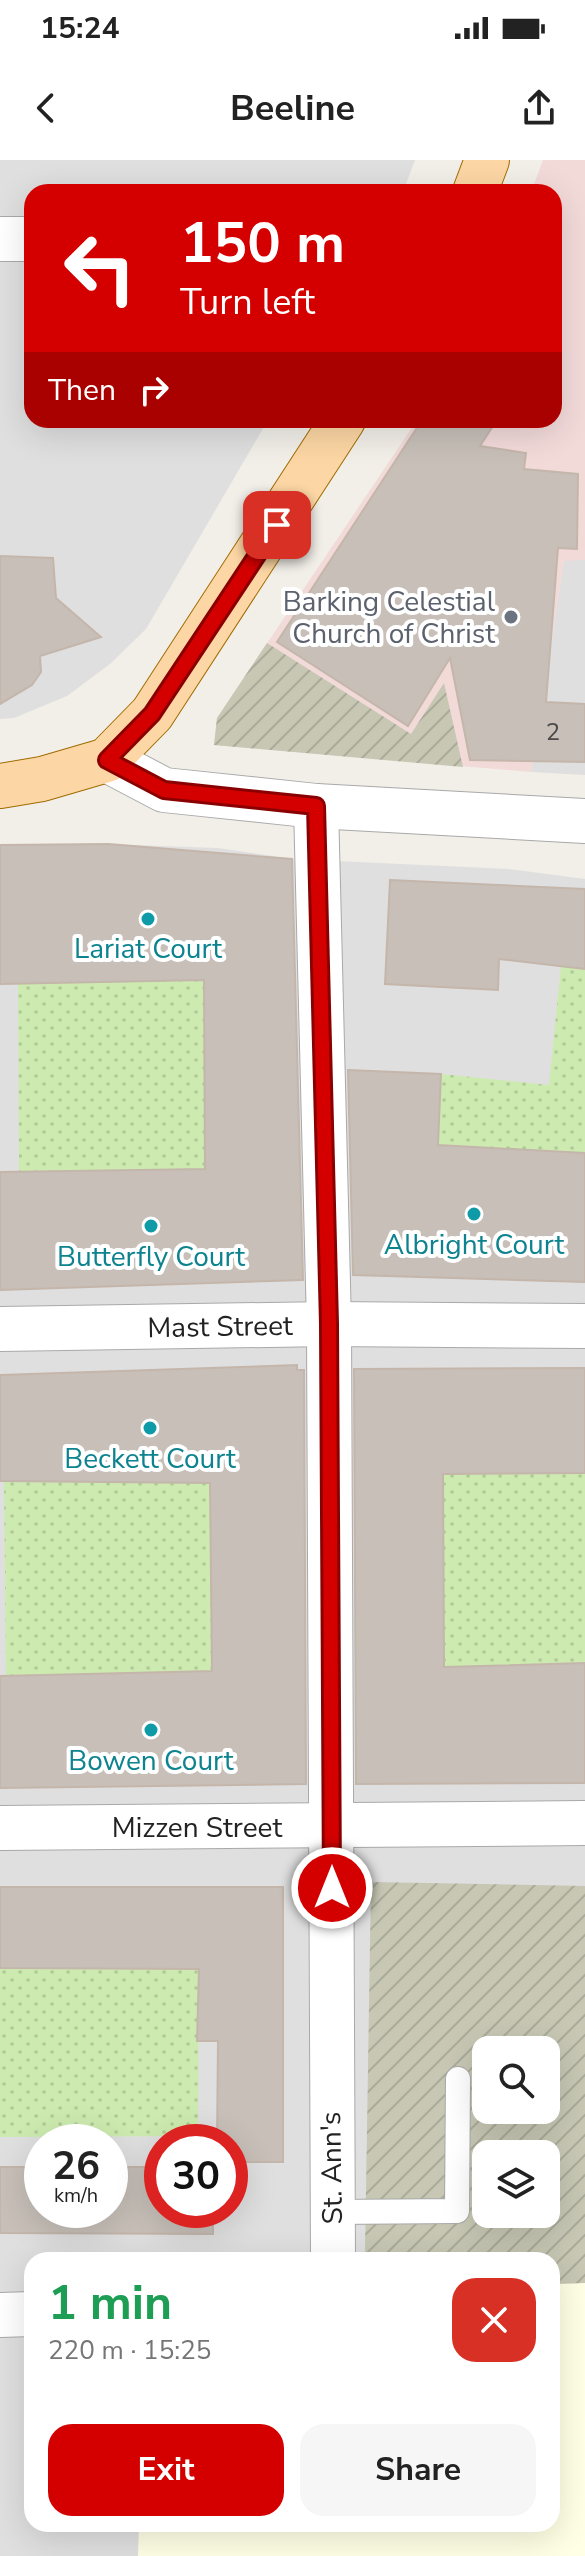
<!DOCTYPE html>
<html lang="en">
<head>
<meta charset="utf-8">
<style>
	body { margin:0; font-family:"Nunito Sans",sans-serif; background:#f6f6f6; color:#222; height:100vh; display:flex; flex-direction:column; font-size:30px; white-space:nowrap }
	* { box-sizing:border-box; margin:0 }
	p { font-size:26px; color:#767676 }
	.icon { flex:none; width:44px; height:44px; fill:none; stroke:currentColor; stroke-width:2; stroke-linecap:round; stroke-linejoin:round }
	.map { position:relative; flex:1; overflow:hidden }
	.side { position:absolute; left:24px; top:2092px; width:536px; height:280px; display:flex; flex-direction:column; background:#fff; border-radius:24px; box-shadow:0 8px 32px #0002 }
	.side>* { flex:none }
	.top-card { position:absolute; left:24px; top:24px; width:538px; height:244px; border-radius:24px; box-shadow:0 8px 32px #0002; background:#d40000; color:#fff; overflow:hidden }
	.controls { position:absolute; left:472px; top:1876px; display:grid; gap:16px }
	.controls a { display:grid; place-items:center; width:88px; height:88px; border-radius:16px; background:#fff; box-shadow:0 8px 32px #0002; font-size:40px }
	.speed { position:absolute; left:24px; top:1964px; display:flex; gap:16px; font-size:40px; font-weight:700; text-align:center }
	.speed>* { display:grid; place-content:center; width:104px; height:104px; border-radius:50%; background:#fff; box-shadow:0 8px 32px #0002; line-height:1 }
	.speed small { font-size:20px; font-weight:400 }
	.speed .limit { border:12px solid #d22; background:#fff; color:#111 }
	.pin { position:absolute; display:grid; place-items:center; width:68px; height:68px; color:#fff; margin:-34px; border-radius:16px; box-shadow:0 4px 12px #0006 }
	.me { position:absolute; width:88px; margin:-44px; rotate:0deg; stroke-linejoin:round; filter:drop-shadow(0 0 6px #0008) }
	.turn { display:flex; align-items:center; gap:28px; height:168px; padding:0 24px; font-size:36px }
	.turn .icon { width:104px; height:104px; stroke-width:2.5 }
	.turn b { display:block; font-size:56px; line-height:68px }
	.then { display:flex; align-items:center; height:76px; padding:0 24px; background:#0003; gap:16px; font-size:30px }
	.round { display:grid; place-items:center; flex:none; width:84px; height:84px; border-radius:24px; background:#f6f6f6 }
	.head { display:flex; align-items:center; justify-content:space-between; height:136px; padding:0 24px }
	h1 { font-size:48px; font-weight:700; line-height:60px; color:#1e9e55 }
	.action { display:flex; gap:16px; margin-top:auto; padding:16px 24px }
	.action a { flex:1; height:92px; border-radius:24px; background:#d40000; color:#fff; font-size:32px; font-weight:700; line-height:92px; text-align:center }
	.action a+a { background:#f6f6f6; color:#222 }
	.status { display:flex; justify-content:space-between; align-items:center; height:56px; padding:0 40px; background:#fff; direction:ltr }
	.status svg { height:22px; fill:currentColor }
	header { display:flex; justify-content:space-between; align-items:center; height:104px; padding:0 24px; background:#fff; font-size:36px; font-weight:700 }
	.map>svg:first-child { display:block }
	.residential { fill:#e0dfdf; fill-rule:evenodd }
	.commercial { fill:#f2dad9 }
	.education { fill:#ffffe5 }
	.construction { fill:url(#construction-furrows); fill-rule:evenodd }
	.grass { fill:url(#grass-dots) }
	.building { fill:#c7bfb8; stroke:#c4b6ab; stroke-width:2 }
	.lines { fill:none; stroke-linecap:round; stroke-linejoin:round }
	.service-casing { stroke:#a9a9a9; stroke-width:26 }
	.minor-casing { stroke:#a9a9a9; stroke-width:46 }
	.primary-casing { stroke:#a06b00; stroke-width:46 }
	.service { stroke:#fff; stroke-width:24 }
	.minor { stroke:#fff; stroke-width:44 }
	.primary { stroke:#fcd6a4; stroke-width:44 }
	.route-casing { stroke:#8a0000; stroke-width:20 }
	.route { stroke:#d40000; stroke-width:14 }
	.worship-dot { fill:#6b7280; stroke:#fff; stroke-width:3 }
	.culture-dot { fill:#0f9aa8; stroke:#fff; stroke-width:3 }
	.labels { text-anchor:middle; stroke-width:8; stroke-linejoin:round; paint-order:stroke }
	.number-label { font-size:24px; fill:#4b4948 }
	.worship-label { font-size:28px; fill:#5b616d; stroke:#fff; text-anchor:end }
	.culture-label { font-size:28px; fill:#0d838f; stroke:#fff }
	.street-label { font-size:28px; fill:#222; stroke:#fff }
</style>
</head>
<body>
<div class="status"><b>15:24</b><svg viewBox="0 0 49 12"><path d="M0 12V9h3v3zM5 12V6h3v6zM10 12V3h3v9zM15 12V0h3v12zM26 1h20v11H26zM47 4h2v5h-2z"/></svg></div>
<header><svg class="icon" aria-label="back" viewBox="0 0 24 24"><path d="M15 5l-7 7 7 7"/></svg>Beeline<svg class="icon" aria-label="share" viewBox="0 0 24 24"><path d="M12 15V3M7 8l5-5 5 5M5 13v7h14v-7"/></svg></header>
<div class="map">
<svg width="585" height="2396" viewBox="0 0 585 2396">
	<defs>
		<pattern id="construction-furrows" width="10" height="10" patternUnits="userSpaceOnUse" patternTransform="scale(2)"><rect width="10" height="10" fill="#c7c7b4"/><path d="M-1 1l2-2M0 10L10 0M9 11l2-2" fill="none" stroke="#abab9a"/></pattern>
		<pattern id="grass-dots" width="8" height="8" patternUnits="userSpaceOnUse" patternTransform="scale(2)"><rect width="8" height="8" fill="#cdebb0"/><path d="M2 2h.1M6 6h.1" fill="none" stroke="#b0c997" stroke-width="1.8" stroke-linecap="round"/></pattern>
	</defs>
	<rect width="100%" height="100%" fill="#f2efe9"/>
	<g class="residential">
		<path d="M0 0H415L403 32H32V260H268L146 469 110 504 67 536 14 558 0 559Z"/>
		<path d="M564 400H585V615L531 612Z"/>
		<path d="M108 684 218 688 294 699 509 709 585 719V2396H0V685ZM486 1890H546V1950H486ZM42 1982H110V2050H42ZM162 1982H230V2050H162ZM486 1994H546V2054H486ZM32 2100H552V2364H32Z"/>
	</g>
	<path class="commercial" d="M543 0H585V400L564 401 531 612 214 585 217 558 417 260H554V32H531Z"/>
	<path class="education" d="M585 2123V2396H138L139 2364H552V2124Z"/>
	<g class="construction">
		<path d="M267 483 411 574 444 523 463 607 214 585 217 558Z"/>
		<path d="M371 1722 585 1726V2123L552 2124V2100H377L365 2093ZM486 1890H546V1950H486ZM486 1994H546V2054H486Z"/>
	</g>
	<g class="grass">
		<path d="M561 806 585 809V993L438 985 441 914 549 925Z"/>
		<path d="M204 820 205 1009 19 1012 18 823Z"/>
		<path d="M585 1313V1503L444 1507 443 1314Z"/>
		<path d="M4 1322 210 1323 212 1511 6 1516Z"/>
		<path d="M0 1808 199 1809 198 1976 0 1977Z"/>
	</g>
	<g class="building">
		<path d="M422 260H497L480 286 526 293 524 309 578 314 577 389 558 388 546 542 585 544V602L470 600 450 498 408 566 277 482Z"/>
		<path d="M0 396 53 398 56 438 101 477 40 496 41 512 32 525 0 544Z"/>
		<path d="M108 684 292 699 303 1120 0 1130V1012L205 1009 204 820 0 824V685Z"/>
		<path d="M390 720 585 729V809L499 799 498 830 385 824Z"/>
		<path d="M348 910 441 914 438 985 585 993V1122L353 1115Z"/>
		<path d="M297 1205V1210H304L306 1624 0 1628V1516L212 1511 210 1323 0 1321V1215Z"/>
		<path d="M585 1208V1313L443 1314 444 1507 585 1503V1623L356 1624 354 1209Z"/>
		<path d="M0 1727H283V2002H230V1982H217L218 1881H197L199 1809 0 1808Z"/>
		<path d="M0 2007H42V2050H110V2007H162V2050H213V2074L0 2073Z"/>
	</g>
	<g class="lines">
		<defs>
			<path id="service" d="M331 2052 457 2051 458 1919"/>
			<g id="minor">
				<path d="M0 79H32"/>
				<path d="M107 600 164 630 316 646 585 661"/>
				<path d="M316 646 329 1164 333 2100"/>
				<path d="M0 1169 329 1164 585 1166"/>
				<path d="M0 1668 585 1663"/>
				<path d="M0 2155 32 2154"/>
			</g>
			<g id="primary">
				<path d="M475 32 487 0"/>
				<path d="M0 626 42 619 107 600 152 554 343 260"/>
			</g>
		</defs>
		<use href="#service" class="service-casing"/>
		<use href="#minor" class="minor-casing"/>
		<use href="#primary" class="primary-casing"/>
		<use href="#service" class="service"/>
		<use href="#minor" class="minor"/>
		<use href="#primary" class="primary"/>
	</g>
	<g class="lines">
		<defs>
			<path id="route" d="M277 365 152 554 107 600 164 630 316 646 329 1164 332 1728"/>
		</defs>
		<use href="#route" class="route-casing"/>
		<use href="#route" class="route"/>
	</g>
	<circle class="worship-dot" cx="511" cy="457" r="8"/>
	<g class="culture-dot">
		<circle cx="148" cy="759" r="8"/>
		<circle cx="474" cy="1054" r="8"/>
		<circle cx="151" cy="1066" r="8"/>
		<circle cx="150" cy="1268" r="8"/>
		<circle cx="151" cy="1570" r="8"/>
	</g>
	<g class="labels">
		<g class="number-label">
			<text x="553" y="580">2</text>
		</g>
		<g class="worship-label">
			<text x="495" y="451">Barking Celestial<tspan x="495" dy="32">Church of Christ</tspan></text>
		</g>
		<g class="culture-label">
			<text x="148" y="798">Lariat Court</text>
			<text x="474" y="1094">Albright Court</text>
			<text x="151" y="1106">Butterfly Court</text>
			<text x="150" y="1308">Beckett Court</text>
			<text x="151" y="1610">Bowen Court</text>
		</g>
		<g class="street-label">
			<text transform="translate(220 1166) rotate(-1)" y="10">Mast Street</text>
			<text x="197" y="1677">Mizzen Street</text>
			<text transform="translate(331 2008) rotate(-91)" y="10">St. Ann's</text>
		</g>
	</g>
</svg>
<div class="controls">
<a><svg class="icon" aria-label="search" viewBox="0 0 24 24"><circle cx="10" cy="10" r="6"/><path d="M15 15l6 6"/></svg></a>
<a><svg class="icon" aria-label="layers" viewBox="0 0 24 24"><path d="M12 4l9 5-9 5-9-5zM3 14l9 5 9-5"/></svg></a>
</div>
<div class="speed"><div>26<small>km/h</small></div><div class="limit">30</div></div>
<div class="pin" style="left:277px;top:365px;background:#d93025"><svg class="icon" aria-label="arrive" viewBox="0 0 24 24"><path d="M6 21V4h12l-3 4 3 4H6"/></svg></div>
<svg class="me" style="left:332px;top:1728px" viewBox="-20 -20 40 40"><circle r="17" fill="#d40000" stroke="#fff" stroke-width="3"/><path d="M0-11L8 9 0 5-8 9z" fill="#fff"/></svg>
<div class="top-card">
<div class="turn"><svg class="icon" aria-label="left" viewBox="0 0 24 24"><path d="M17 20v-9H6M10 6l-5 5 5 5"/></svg><div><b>150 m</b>Turn left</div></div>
<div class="then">Then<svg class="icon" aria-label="right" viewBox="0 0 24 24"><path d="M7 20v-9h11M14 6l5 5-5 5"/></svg></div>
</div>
<section class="side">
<div class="head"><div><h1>1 min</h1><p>220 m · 15:25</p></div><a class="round" style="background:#d93025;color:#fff"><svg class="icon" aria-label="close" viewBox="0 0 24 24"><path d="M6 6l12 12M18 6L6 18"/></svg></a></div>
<div class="action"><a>Exit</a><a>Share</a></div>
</section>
</div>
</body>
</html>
